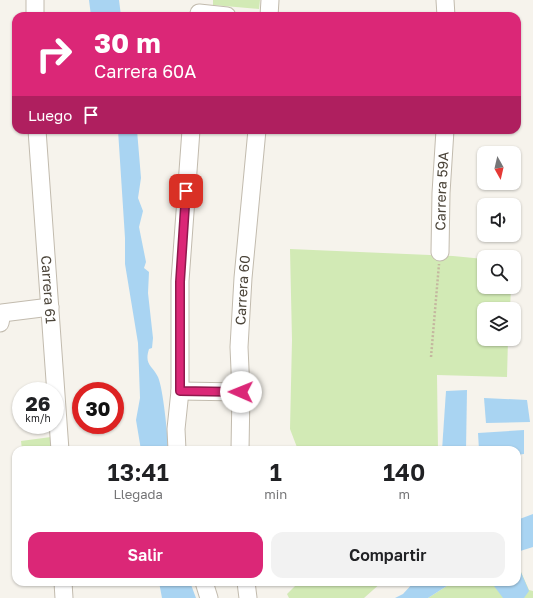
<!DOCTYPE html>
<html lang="es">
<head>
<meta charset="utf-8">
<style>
	body { margin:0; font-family:"Golos Text",sans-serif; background:#f2f2f2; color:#202124; height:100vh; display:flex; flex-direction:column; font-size:15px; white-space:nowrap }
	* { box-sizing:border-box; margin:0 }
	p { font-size:13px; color:#757577 }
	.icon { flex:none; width:22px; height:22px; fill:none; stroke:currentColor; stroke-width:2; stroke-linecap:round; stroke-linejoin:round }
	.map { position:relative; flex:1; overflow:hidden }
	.sheet { position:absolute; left:12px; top:446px; width:509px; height:140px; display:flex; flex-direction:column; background:#fff; border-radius:12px; box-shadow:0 1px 3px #0004 }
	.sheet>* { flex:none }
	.banner { position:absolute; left:12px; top:12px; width:509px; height:122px; border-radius:12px; box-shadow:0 1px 3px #0004; background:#db2777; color:#fff; overflow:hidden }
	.needle { width:26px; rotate:172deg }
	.tools { position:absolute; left:477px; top:146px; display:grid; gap:8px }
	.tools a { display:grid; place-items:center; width:44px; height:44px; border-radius:8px; background:#fff; box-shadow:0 1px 3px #0004; font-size:20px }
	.speed { position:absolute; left:12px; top:382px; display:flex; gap:8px; font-size:20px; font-weight:700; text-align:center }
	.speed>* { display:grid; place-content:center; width:52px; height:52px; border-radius:50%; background:#fff; box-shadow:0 1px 3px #0004; line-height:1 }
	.speed small { font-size:10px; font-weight:400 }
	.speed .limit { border:6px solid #d22; background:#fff; color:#111 }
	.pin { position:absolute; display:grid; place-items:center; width:34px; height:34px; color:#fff; margin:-17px; border-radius:8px; box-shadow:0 2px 6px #0006 }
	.me { position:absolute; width:44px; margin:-22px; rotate:271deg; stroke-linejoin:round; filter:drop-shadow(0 0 3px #0008) }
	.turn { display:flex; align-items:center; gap:14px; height:84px; padding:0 16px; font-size:18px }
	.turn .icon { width:52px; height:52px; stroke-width:2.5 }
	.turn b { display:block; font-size:28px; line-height:34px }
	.then { display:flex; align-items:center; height:38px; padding:0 16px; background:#0003; gap:8px; font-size:15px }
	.eta { display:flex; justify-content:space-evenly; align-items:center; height:68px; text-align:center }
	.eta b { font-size:24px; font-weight:600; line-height:28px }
	.cta { display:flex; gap:8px; margin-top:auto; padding:8px 16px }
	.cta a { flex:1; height:46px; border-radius:12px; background:#db2777; color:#fff; font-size:16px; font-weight:600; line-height:46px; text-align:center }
	.cta a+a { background:#f2f2f2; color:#202124 }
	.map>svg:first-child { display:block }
	.green { fill:#d2eab5 }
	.water { fill:#a9d4f2 }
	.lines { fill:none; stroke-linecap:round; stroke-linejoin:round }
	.minor-casing { stroke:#c2bbae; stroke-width:19 }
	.path { stroke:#c4b79f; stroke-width:2.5; stroke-dasharray:2 2; stroke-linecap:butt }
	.minor { stroke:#fff; stroke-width:17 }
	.route-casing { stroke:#8e194d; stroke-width:10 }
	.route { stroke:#db2777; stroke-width:7 }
	.labels { text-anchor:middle; stroke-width:4; stroke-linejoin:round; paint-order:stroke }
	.street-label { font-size:14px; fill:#4b4439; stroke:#fff }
</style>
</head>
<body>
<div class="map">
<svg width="533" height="598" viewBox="0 0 533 598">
	<rect width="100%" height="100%" fill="#f6f3ec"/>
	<g class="green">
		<path d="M213 0H260L259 9 213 5Z"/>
		<path d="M290 249 453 256 484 259V287H511L510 309H484V339H508L507 377 437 375 438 450H298L290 429 292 340Z"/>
		<path d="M51 437 53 450H22L21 441Z"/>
		<path d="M517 563 529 590 533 591V598H428L453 582H517Z"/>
		<path d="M296 582H382L364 598H289L287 594 296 585Z"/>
	</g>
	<g class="water">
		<path d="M89 0H119L121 16H91Z"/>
		<path d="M118 130H137L141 178 138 198 143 211 139 227 146 262 144 268 149 272 148 293 153 338 152 348 149 349C144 365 152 365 158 377 163 388 168 436 168 450H141L136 420 140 398 138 343 125 264V238Z"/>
		<path d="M467 390 466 450H442L446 391Z"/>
		<path d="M484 398 527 400 530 422 486 423Z"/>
		<path d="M524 430V454L517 455V450H479L478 433Z"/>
		<path d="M533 514V547L517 552V520Z"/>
		<path d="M517 563 529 591 524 598H503L491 582H517Z"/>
		<path d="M159 582H190L196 598H162Z"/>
		<path d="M414 582H453L428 598H395L403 594Z"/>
	</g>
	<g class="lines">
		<defs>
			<g id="minor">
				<path d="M35 0V16"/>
				<path d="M445 0 446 16"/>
				<path d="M199 13 227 16"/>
				<path d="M269 16 270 0"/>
				<path id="s1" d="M37 130 60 450"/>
				<path id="s2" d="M440 252 441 193 445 130"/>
				<path d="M0 323 2 313 50 307"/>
				<path d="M180 391 241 392"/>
				<path d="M177 450 176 429 180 391V281L191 130"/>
				<path id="s3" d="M240 450 241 392 239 347 243 278 257 130"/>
				<path d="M63 582 64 598"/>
				<path d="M204 582 209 598"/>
				<path d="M246 582 248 598"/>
			</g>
		</defs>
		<use href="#minor" class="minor-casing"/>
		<path class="path" d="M431 357 439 264"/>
		<use href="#minor" class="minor"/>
	</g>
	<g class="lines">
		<defs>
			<path id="route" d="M186 191 180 282V391L241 392"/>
		</defs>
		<use href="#route" class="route-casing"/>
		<use href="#route" class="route"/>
	</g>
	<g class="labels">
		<g class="street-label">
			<text dy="5" stroke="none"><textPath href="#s2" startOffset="61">Carrera 59A</textPath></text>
			<text dy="5" stroke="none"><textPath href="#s1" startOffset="160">Carrera 61</textPath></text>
			<text dy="5" stroke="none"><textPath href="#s3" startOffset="160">Carrera 60</textPath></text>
		</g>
	</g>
</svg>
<div class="tools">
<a><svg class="needle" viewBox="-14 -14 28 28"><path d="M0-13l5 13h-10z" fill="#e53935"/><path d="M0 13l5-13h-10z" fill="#757577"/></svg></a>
<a><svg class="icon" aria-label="sound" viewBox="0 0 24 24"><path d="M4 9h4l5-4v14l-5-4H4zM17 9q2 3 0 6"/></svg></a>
<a><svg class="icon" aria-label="search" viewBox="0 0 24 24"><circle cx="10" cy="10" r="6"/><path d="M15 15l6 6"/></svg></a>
<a><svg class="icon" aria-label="layers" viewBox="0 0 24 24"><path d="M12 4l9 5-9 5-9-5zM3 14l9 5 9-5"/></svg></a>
</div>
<div class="speed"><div>26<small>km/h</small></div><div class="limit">30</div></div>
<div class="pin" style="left:186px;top:191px;background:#d93025"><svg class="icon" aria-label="arrive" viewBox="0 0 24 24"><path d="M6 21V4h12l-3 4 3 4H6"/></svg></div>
<svg class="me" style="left:241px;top:392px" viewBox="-20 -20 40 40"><circle r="19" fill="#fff"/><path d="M0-13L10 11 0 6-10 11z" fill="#db2777"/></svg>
<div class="banner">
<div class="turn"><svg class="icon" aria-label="right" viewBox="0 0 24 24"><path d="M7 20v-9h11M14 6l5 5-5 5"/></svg><div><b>30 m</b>Carrera 60A</div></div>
<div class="then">Luego<svg class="icon" aria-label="arrive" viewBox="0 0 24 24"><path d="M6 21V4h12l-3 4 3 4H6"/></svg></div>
</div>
<section class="sheet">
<div class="eta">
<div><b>13:41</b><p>Llegada</p></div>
<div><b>1</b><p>min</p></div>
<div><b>140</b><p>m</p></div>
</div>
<div class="cta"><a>Salir</a><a>Compartir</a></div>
</section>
</div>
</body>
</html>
